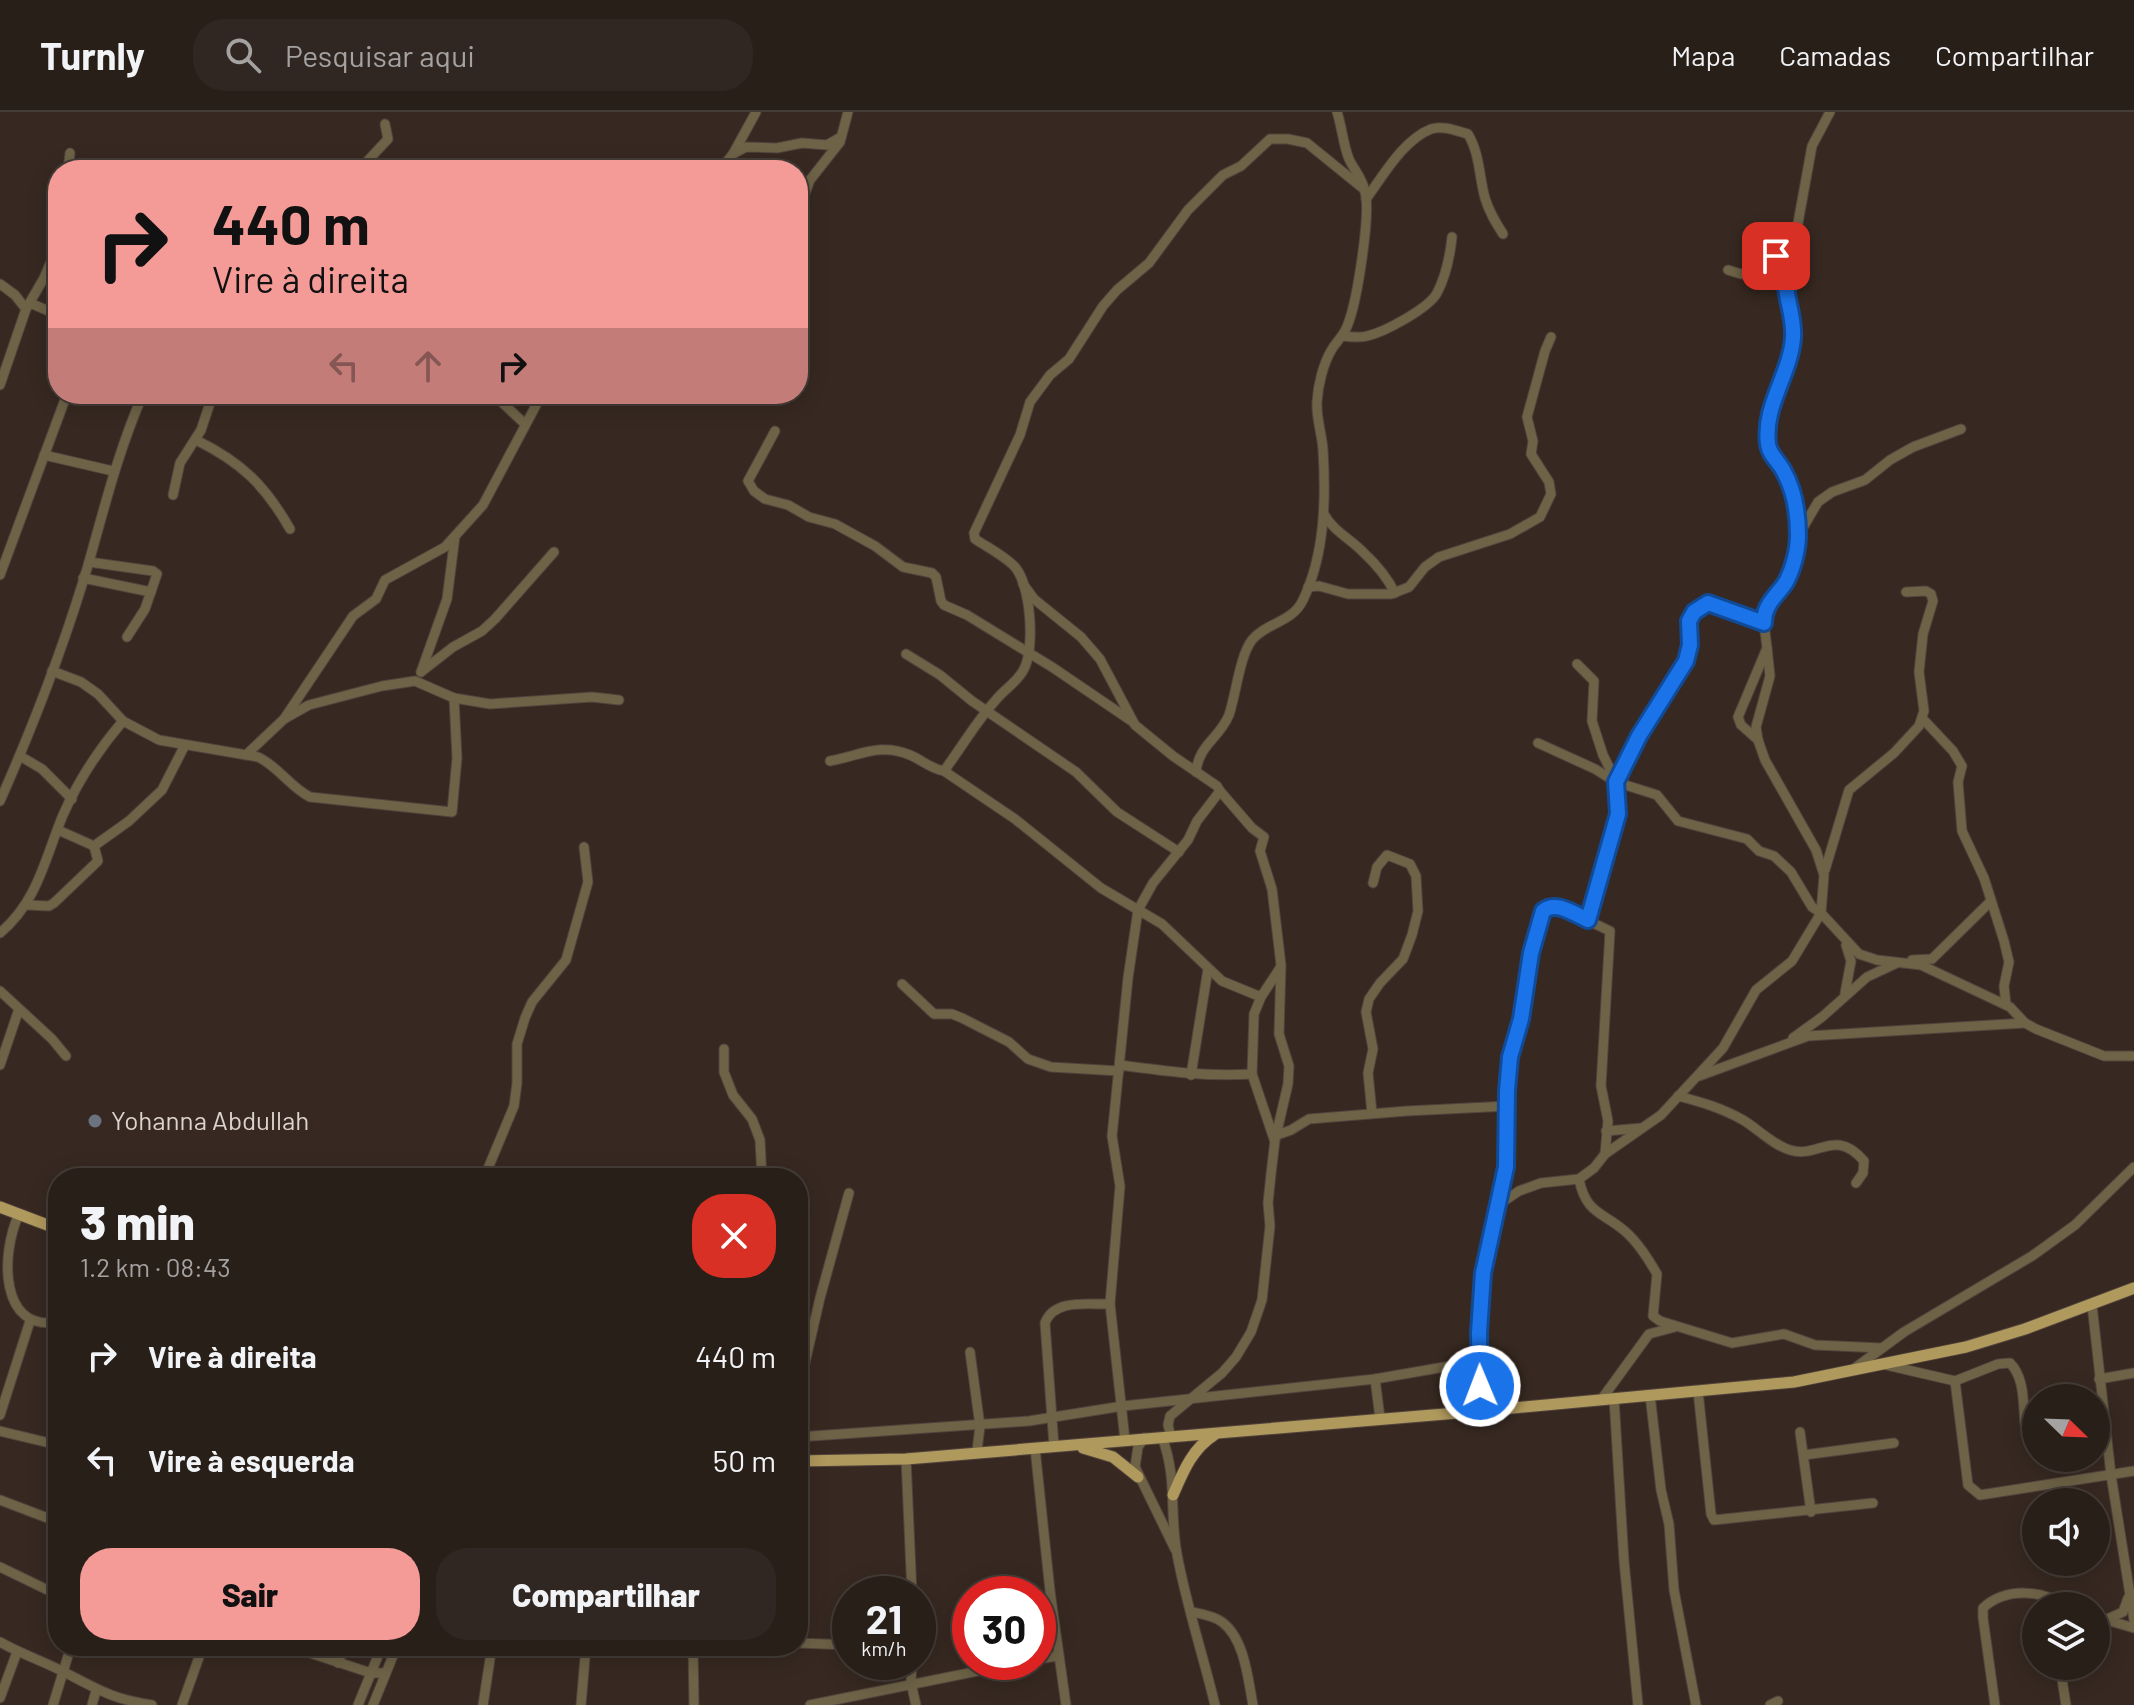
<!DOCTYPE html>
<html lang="pt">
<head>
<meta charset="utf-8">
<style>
	body { margin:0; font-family:Barlow,sans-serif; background:#312722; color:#f1f3f6; height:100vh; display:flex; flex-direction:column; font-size:30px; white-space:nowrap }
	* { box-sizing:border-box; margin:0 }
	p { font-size:26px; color:#a5a2a2 }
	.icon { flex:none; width:44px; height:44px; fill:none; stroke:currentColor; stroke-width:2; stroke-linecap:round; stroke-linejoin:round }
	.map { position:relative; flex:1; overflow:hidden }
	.drawer { position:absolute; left:48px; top:1056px; width:760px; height:488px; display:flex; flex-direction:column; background:#291f19; border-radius:32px; box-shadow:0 4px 20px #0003,0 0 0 2px #453d38 }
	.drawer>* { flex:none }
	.guide { position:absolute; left:48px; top:48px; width:760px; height:244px; border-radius:32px; box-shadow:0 4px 20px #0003,0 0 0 2px #453d38; background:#f59b97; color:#111; overflow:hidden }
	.needle { width:52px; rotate:113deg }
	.buttons { position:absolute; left:2022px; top:1272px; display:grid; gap:16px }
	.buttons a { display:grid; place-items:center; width:88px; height:88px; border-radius:50%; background:#291f19; box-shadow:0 4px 20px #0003,0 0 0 2px #453d38; font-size:40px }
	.speed { position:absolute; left:832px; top:1464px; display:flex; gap:16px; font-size:40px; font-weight:700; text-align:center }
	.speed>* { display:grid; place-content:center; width:104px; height:104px; border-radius:50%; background:#291f19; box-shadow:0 4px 20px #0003,0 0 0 2px #453d38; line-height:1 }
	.speed small { font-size:20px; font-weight:400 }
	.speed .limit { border:12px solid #d22; background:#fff; color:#111 }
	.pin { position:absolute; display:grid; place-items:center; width:68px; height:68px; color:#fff; margin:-34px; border-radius:16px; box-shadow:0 4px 12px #0006 }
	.me { position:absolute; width:88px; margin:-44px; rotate:359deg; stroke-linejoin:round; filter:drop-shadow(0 0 6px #0008) }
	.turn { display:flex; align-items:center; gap:28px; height:168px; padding:0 32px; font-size:36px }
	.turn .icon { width:104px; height:104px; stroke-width:2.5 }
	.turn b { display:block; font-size:56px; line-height:68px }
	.lanes { display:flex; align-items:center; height:76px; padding:0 32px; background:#0003; justify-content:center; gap:40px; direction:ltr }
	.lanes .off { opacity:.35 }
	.round { display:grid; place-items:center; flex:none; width:84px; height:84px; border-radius:32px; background:#312722 }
	.overview { display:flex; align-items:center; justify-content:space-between; height:136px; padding:0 32px }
	h1 { font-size:48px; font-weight:800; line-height:60px }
	.primary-button { display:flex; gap:16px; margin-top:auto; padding:16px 32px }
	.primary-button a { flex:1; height:92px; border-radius:32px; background:#f59b97; color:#111; font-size:32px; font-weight:800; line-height:92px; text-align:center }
	.primary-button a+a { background:#312722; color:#f1f3f6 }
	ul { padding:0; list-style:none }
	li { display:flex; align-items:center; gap:24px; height:104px; padding:0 32px }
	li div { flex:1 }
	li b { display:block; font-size:30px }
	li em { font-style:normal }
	header { display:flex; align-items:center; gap:48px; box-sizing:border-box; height:112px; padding:0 40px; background:#291f19; border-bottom:2px solid #453d38 }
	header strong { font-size:38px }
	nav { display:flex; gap:44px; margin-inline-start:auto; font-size:28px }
	.search { width:560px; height:72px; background:#312722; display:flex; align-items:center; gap:20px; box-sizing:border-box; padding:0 28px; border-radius:32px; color:#a5a2a2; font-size:30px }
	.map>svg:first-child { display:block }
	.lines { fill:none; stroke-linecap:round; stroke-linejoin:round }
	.minor-casing { stroke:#52443d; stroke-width:11 }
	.major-casing { stroke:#52443d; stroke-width:13 }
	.minor { stroke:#6e6347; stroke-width:9 }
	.major { stroke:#b0995c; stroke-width:11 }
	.route-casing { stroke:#114b97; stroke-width:20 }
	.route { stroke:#1a73e8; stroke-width:14 }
	.worship-dot { fill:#6b7280; stroke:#372921; stroke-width:3 }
	.labels { text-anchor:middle; stroke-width:8; stroke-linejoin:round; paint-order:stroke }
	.poi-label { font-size:26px; fill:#ddd3ce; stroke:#372921; text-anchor:start }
</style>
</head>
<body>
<header>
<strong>Turnly</strong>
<div class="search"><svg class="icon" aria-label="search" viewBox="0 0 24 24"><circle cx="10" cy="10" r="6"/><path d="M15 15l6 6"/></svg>Pesquisar aqui</div>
<nav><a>Mapa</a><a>Camadas</a><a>Compartilhar</a></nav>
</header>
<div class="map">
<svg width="2134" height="1593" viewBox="0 0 2134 1593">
	<rect width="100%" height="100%" fill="#372921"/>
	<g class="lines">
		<defs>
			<g id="minor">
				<path d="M733 42 746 35 777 36 802 31 827 33 841 25"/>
				<path d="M68 58 70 41"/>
				<path d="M359 58 388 27 385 12"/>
				<path d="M720 58 733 42 756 0"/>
				<path d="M1366 87C1383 64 1403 28 1431 17 1443 13 1457 19 1468 22 1480 42 1479 65 1485 86 1489 100 1496 111 1503 122"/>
				<path d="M798 100 810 68 840 30 848 0"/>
				<path d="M1758 123 1786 160"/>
				<path d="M1728 158 1741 162 1758 161 1785 170"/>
				<path d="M0 172 15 183 26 197"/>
				<path d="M30 191 58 203"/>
				<path d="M1342 224C1350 225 1359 226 1367 224 1385 220 1429 196 1437 181 1446 164 1450 144 1452 125"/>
				<path d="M0 273 26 197 44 166 58 133"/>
				<path d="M493 282 525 312"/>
				<path d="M775 319 748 369 754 379 765 387 788 393 809 405 835 412 875 434 903 455 932 461 936 465 941 489 944 493 967 503 1052 555 1133 610"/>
				<path d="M196 328C241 350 265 373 290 417"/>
				<path d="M44 343 113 359"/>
				<path d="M173 383 180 351 201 318 213 282"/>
				<path d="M1324 402C1333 419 1351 427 1364 441 1377 453 1387 465 1395 481"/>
				<path d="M1798 424 1818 390 1832 380 1865 368 1890 348 1913 335 1961 317"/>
				<path d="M89 450 153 459 157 462 145 497 127 525"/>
				<path d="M0 463 67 282"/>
				<path d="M83 466 151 480"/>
				<path d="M1023 472 1034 487 1081 525 1100 547 1135 613 1173 644 1217 674 1220 679 1197 709 1188 728 1153 771 1138 798 1128 866 1112 1024 1120 1074 1110 1192 1125 1328"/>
				<path d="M1308 475 1319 474 1348 482H1391L1409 475 1425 455 1439 445 1510 422 1540 405 1551 382 1549 370 1531 342 1533 329 1527 305 1545 239 1551 225"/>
				<path d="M1764 511 1766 495 1787 467 1798 424 1793 378 1783 357 1768 337 1767 318 1769 296 1778 283 1793 226 1792 196 1785 170 1788 146 1798 111 1812 34 1830 0"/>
				<path d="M906 542 940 563 972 589 1076 660 1117 700 1179 740"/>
				<path d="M1577 552 1594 569 1592 609 1603 643 1616 669"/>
				<path d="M52 559 81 570 98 582 123 609 159 628 258 645C278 654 290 675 310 685L452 700 457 646 454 586"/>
				<path d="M421 560 453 535 482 519 495 507 554 440"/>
				<path d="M421 560 447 487 455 424"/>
				<path d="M1922 606 1953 639 1962 654 1958 670 1962 719 1984 766 2004 829 2009 850 2004 874 2006 893"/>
				<path d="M284 607 353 504 376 487 385 468 445 435 483 393 542 282"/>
				<path d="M1758 628 1756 615 1770 564 1767 536"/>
				<path d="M1538 631 1595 657 1616 670 1657 683 1678 709 1747 727 1759 739 1774 744 1791 760 1812 795 1821 801"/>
				<path d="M246 643 284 607 309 593 382 574 415 569 454 586 490 592 592 585 619 588"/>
				<path d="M20 644 42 657 72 687"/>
				<path d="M830 649C859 644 880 630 910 643 922 648 931 657 944 659L1015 707 1101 776 1162 812 1222 869 1261 885"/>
				<path d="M944 659C961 636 976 610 995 589 1004 577 1017 571 1024 557 1035 536 1031 474 1015 455 1005 444 987 435 975 427L974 421 1020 323 1030 290 1050 263 1069 247 1103 194 1117 178 1149 151 1188 98 1223 63 1241 54 1270 27H1288L1307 31 1365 78"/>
				<path d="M1196 660C1199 632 1219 627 1229 603 1236 582 1240 543 1252 528 1267 510 1292 511 1303 488 1325 442 1326 387 1323 338 1322 322 1316 306 1317 290 1318 273 1323 252 1332 237 1337 229 1345 222 1348 212 1357 189 1371 102 1365 80 1363 67 1354 58 1349 47 1343 32 1342 15 1337 0"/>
				<path d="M0 689C34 612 65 531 89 450 105 393 119 337 143 282"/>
				<path d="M94 734 129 709 162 678 185 633"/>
				<path d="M1825 758 1849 678 1894 641 1919 614 1924 599 1919 560 1923 522 1933 489 1931 482 1926 479 1906 480"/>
				<path d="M27 793 49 794 54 791 98 749 94 734 58 718"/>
				<path d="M1588 808 1618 702 1616 670 1639 624 1686 549 1690 533 1689 509 1694 500 1708 491 1764 511 1767 536 1738 605 1741 613 1758 628 1765 648 1816 738 1824 763 1821 801"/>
				<path d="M0 821C38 789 45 746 63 703 78 669 99 637 123 609"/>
				<path d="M1912 848 1932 847 1991 789"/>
				<path d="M902 872 934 902H952L962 906 1009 930 1028 947 1051 955 1119 959"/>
				<path d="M0 879 52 927 66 944"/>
				<path d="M1845 881 1851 849 1846 833"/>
				<path d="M1793 926 1822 905 1867 865 1897 851"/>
				<path d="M724 937V960L733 983 752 1007 760 1028 762 1066"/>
				<path d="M0 953 19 897"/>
				<path d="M1120 953C1164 959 1207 965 1252 962"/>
				<path d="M1191 963 1208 857"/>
				<path d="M1699 964 1808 924 2025 911"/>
				<path d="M1678 984C1701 990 1722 996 1743 1008 1758 1017 1773 1033 1790 1038 1818 1047 1835 1015 1864 1049L1863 1061 1856 1071"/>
				<path d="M1372 1001 1368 961 1373 937 1366 900 1369 887 1380 871 1403 847 1412 823 1418 799 1416 764 1410 752 1387 743 1377 755 1373 771"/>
				<path d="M1606 1019 1642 1016"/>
				<path d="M1277 1023 1291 1018 1309 1007 1407 999 1508 994"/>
				<path d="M1274 1027 1252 962 1254 902 1261 885 1280 856"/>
				<path d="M484 1066 514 994 517 971V932L525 906 532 890 566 848 588 770 584 735"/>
				<path d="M1579 1067C1586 1103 1604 1100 1627 1121 1639 1132 1649 1148 1657 1162L1653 1204 1660 1209 1732 1231 1784 1222 1815 1233 1882 1236"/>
				<path d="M1498 1093 1519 1079 1541 1071 1579 1067 1594 1056 1605 1042 1661 1003 1723 936 1756 878 1792 849 1821 801 1859 842 1877 848 1921 853 2010 895 2025 911 2036 917 2104 944H2134"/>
				<path d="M19 1102C0 1143 0 1220 58 1210"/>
				<path d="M2092 1193 2111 1363 2134 1508"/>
				<path d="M970 1240 980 1314 977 1339"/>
				<path d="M1886 1253 1955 1269 1998 1252 2010 1251C2025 1266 2023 1292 2025 1312"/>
				<path d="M1855 1256 1904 1220 2032 1144 2075 1113 2134 1055"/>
				<path d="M1375 1267 1380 1306"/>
				<path d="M2099 1267 2134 1261"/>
				<path d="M1955 1269 1968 1373 1980 1383 2134 1359"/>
				<path d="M1698 1279 1711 1402 1714 1408 1873 1391"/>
				<path d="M798 1281 820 1186 849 1081"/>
				<path d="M1650 1283 1661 1378 1669 1412 1674 1478 1696 1593"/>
				<path d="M1614 1286 1624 1449 1638 1593"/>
				<path d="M1601 1288 1649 1222 1675 1215"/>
				<path d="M1481 1299 1479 1221 1483 1161 1506 1055 1507 979 1510 945 1521 907 1531 841 1543 799 1548 795 1555 793 1610 819 1601 974 1608 1009 1605 1042"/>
				<path d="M0 1303 30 1209"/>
				<path d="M0 1319 58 1333"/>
				<path d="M1800 1320 1811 1400"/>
				<path d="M798 1325 1029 1309 1123 1294 1375 1267 1479 1249"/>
				<path d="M1162 1325C1178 1368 1169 1399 1177 1442 1186 1492 1203 1543 1215 1593"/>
				<path d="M1171 1325 1168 1313 1170 1304 1222 1261 1236 1245 1251 1220 1262 1188 1270 1114 1268 1091 1271 1062 1275 1028 1288 972 1289 954 1279 922 1281 853 1272 777 1260 739 1264 725 1252 716 1220 679"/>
				<path d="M1144 1326 1138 1335 1135 1355 1175 1437"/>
				<path d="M1054 1334 1045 1211C1054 1186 1089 1193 1110 1192"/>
				<path d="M1035 1336 1050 1479 1066 1593"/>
				<path d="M1804 1343 1894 1331"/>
				<path d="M906 1347 912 1482"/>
				<path d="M0 1388 58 1410"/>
				<path d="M0 1455 58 1483"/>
				<path d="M1192 1500C1202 1502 1214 1504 1222 1510 1245 1527 1248 1568 1253 1593"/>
				<path d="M2096 1505 2134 1516"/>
				<path d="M2107 1507 2123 1500 2128 1486"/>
				<path d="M0 1530C21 1542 43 1549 64 1560 99 1578 112 1587 152 1593"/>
				<path d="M798 1531 850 1533"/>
				<path d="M289 1534 371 1561H385"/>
				<path d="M693 1534 694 1593"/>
				<path d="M1038 1547 1058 1544"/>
				<path d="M912 1550 911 1571 916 1593"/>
				<path d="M338 1551 345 1534"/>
				<path d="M2060 1554 2066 1593"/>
				<path d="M0 1586 17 1540"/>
				<path d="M53 1593 71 1534"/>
				<path d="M92 1593 96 1579"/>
				<path d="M182 1593 203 1534"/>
				<path d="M358 1593 382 1534"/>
				<path d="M373 1593 397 1534"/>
				<path d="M483 1593 492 1534"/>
				<path d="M581 1593 586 1534"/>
				<path d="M810 1593 1023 1550"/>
				<path d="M1770 1593 1778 1589"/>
				<path d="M1995 1593 1983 1506V1496C2006 1475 2042 1478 2066 1494"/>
			</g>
			<g id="major">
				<path d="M0 1095 58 1117"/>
				<path d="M1083 1336 1113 1345 1138 1365"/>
				<path d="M798 1349 906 1347 1481 1299 1794 1270 1966 1235 2025 1217 2134 1176"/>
				<path d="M1173 1383C1183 1360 1192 1337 1214 1323"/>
			</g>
		</defs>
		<use href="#minor" class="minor-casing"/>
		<use href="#major" class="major-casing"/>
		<use href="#minor" class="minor"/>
		<use href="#major" class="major"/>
	</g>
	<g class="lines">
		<defs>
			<path id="route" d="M1480 1274 1479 1221 1483 1161 1506 1055 1507 979 1510 945 1521 907 1531 841 1543 799C1556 788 1574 802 1588 808L1618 702 1616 670 1639 624 1686 549 1690 533 1689 509 1694 500 1708 491 1764 511C1764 492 1776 485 1786 470 1793 457 1798 438 1798 423 1798 401 1794 377 1783 358 1778 349 1769 342 1768 332 1763 294 1790 263 1793 226 1795 203 1783 182 1786 160L1776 144"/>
		</defs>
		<use href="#route" class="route-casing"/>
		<use href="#route" class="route"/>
	</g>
	<circle class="worship-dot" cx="95" cy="1009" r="8"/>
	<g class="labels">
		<g class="poi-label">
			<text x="111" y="1018">Yohanna Abdullah</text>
		</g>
	</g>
</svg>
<div class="buttons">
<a><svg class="needle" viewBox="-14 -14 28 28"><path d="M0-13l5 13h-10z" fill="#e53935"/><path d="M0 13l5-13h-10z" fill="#a5a2a2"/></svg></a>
<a><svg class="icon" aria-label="sound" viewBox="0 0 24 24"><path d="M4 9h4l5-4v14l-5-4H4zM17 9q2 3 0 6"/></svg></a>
<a><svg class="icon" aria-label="layers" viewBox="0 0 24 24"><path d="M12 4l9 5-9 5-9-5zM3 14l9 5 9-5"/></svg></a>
</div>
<div class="speed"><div>21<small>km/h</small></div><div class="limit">30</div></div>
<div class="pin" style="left:1776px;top:144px;background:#d93025"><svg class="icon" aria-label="arrive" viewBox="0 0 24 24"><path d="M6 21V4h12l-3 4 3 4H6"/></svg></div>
<svg class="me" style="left:1480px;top:1274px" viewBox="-20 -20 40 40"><circle r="17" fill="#1a73e8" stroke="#fff" stroke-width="3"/><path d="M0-11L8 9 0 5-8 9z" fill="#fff"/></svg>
<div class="guide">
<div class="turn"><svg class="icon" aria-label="right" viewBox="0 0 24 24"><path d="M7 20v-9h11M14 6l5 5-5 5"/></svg><div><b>440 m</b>Vire à direita</div></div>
<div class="lanes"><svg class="icon off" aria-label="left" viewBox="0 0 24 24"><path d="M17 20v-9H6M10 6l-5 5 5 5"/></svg><svg class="icon off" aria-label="ahead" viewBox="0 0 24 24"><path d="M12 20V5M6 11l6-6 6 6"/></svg><svg class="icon" aria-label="right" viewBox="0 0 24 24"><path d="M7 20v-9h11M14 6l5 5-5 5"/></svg></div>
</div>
<section class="drawer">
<div class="overview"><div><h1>3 min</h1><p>1.2 km · 08:43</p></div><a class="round" style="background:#d93025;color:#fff"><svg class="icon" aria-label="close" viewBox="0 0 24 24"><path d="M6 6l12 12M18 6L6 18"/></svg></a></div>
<ul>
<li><svg class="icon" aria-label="right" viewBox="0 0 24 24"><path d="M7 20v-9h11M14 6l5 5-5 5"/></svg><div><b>Vire à direita</b></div><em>440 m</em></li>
<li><svg class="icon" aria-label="left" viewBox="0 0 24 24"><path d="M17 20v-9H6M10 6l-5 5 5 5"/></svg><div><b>Vire à esquerda</b></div><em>50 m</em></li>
</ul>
<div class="primary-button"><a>Sair</a><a>Compartilhar</a></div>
</section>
</div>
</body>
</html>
